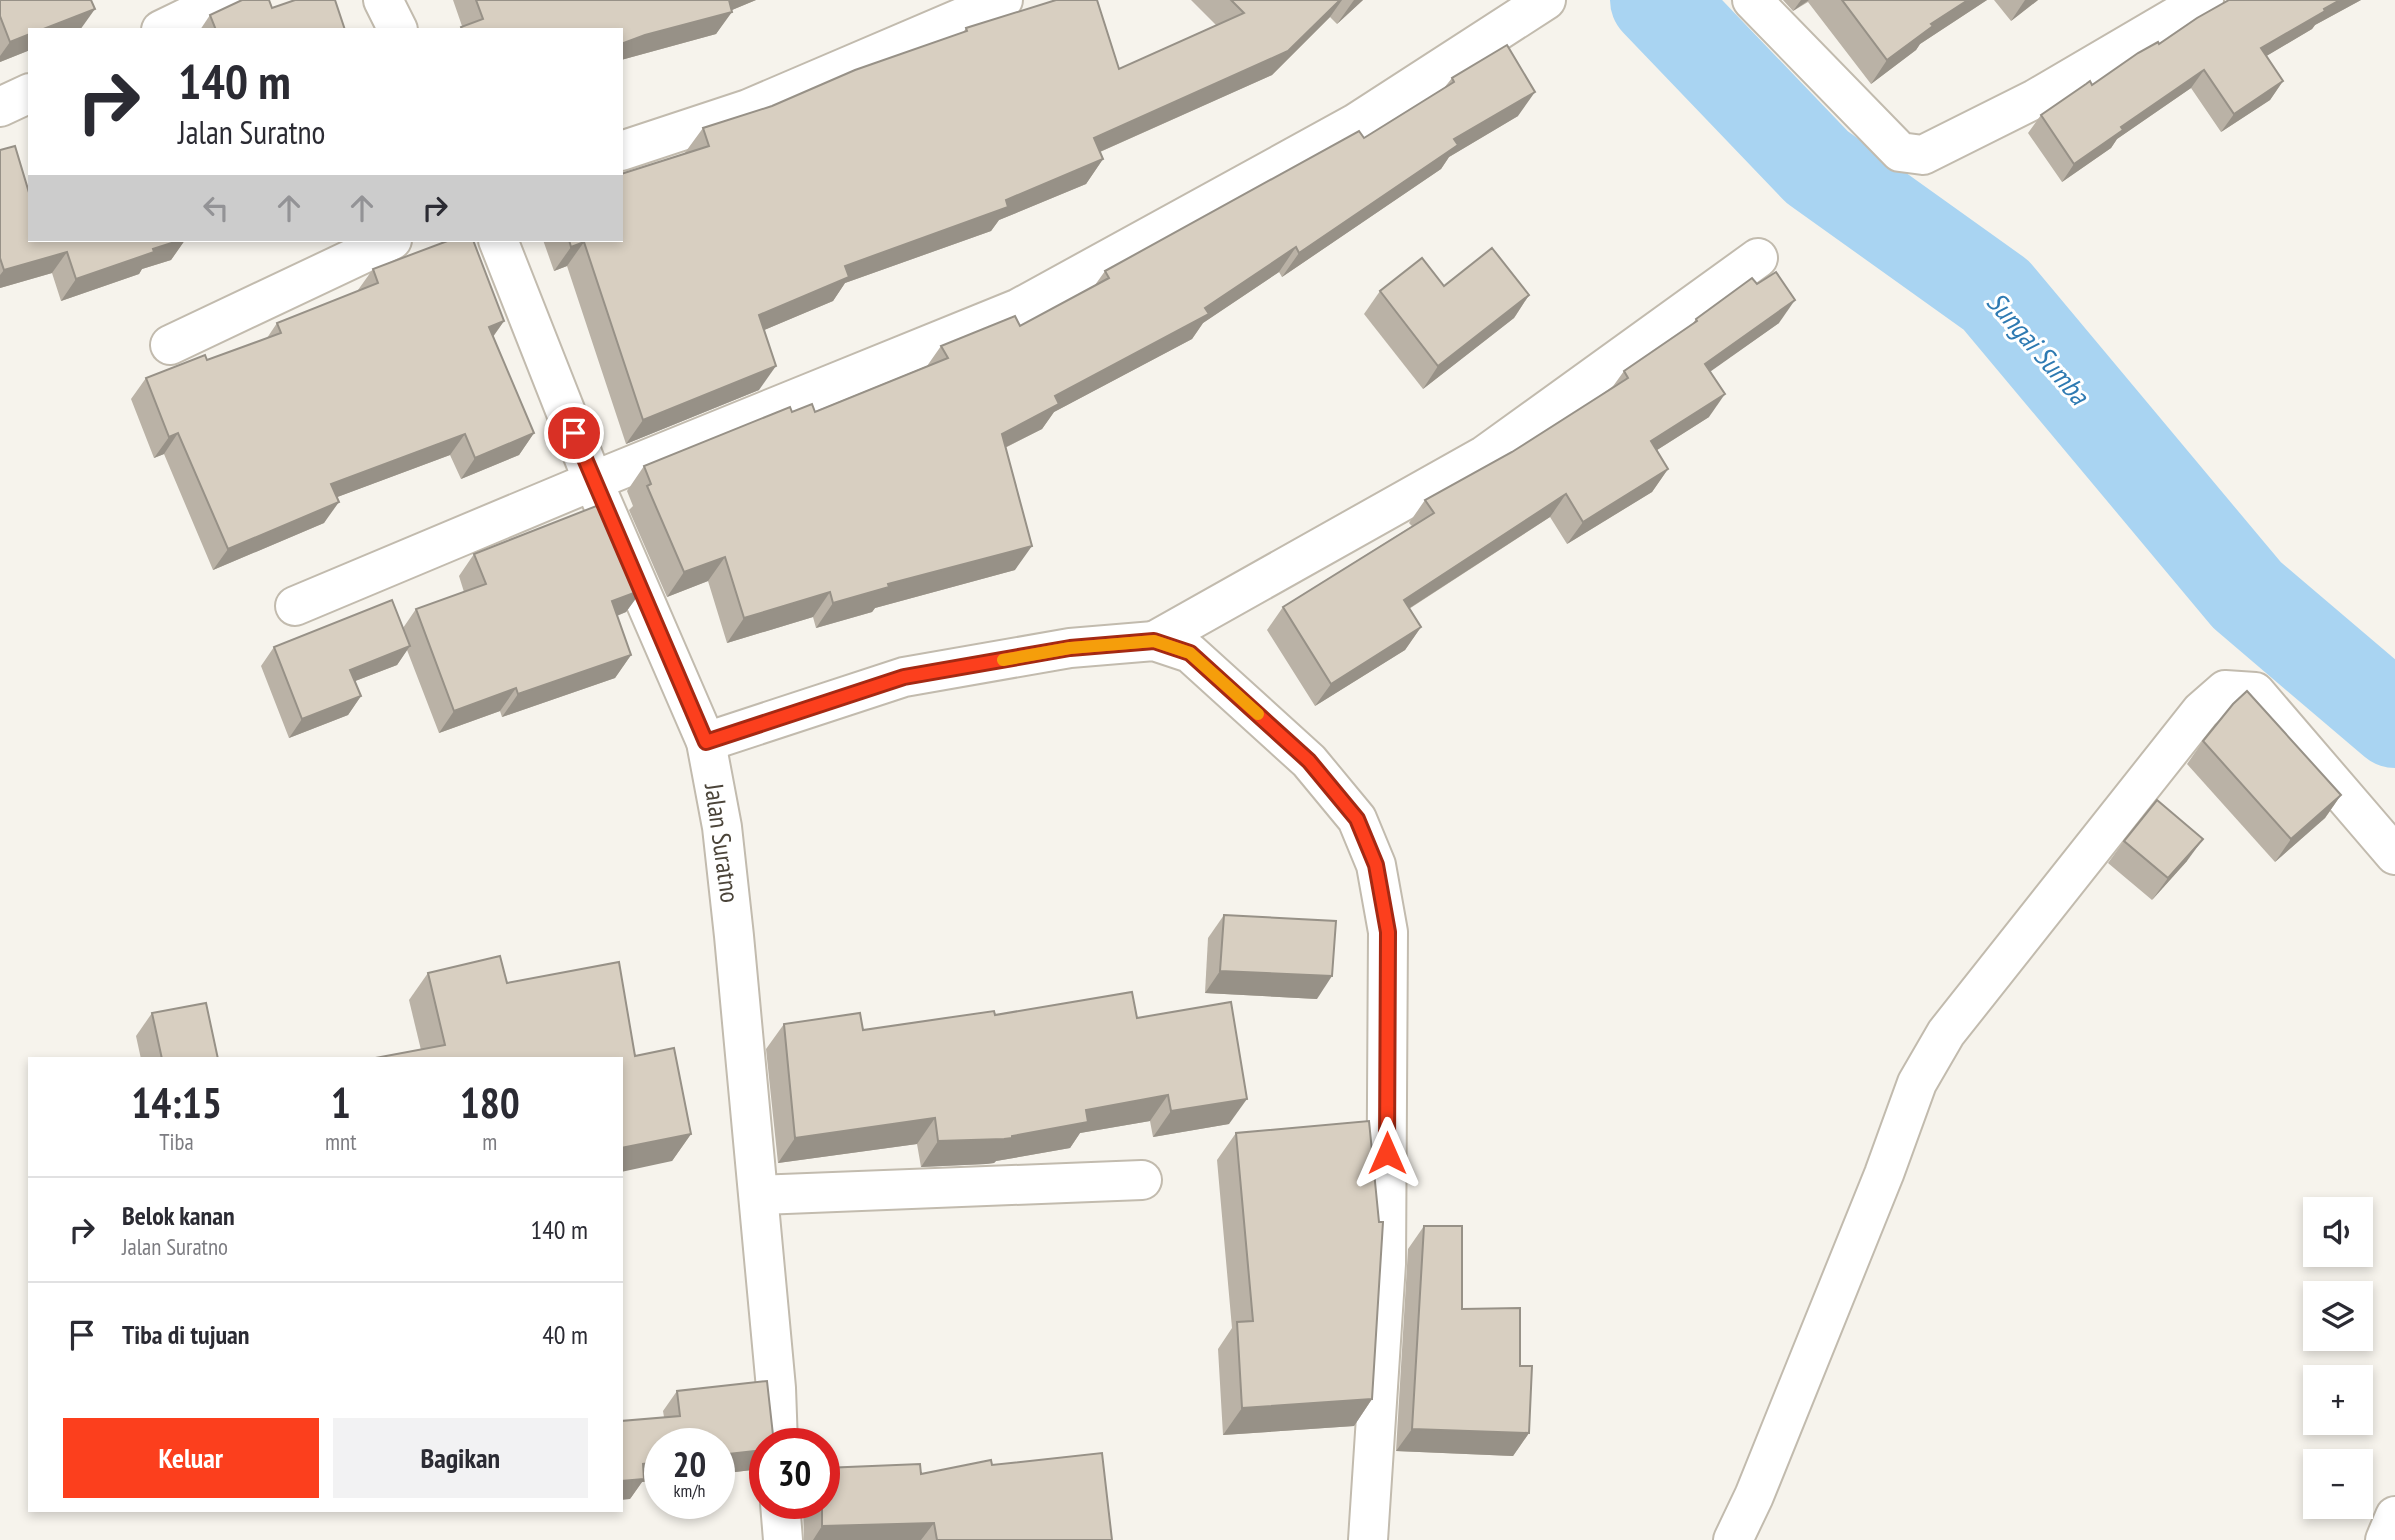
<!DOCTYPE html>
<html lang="id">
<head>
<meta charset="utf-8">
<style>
	body { margin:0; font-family:"PT Sans Narrow",sans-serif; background:#f2f2f3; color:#2b2b33; height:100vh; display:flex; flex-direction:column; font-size:26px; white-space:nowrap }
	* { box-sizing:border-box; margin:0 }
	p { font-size:23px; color:#7c7c81 }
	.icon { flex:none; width:38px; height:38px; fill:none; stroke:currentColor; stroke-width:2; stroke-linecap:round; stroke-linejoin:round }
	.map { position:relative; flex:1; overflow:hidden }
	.side { position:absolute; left:28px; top:1057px; width:595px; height:455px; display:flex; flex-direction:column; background:#fff; border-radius:0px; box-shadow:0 4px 10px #0003 }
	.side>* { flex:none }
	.top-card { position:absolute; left:28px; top:28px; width:595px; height:214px; border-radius:0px; box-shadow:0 4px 10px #0003; background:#fff; color:#2b2b33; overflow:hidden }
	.fabs { position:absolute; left:2303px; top:1197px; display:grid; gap:14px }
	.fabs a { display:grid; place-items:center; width:70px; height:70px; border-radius:0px; background:#fff; box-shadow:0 4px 10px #0003; font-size:35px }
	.speed { position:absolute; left:644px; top:1428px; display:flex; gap:14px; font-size:35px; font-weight:700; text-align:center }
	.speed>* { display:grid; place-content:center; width:91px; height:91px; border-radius:50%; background:#fff; box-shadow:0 4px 10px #0003; line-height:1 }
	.speed small { font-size:18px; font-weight:400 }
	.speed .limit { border:10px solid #d22; background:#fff; color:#111 }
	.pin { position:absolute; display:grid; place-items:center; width:60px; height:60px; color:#fff; margin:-30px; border:4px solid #fff; border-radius:50%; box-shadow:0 2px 7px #0007 }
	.me { position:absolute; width:77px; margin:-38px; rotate:0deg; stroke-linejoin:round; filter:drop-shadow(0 0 5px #0008) }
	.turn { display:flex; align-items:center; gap:24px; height:147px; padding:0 35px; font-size:32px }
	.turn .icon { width:91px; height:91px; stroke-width:2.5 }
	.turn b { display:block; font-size:49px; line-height:60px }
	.lanes { display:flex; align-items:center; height:66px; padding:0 35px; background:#0003; justify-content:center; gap:35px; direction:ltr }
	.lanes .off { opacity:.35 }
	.eta { display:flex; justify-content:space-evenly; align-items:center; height:119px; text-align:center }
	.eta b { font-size:42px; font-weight:700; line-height:49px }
	.action { display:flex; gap:14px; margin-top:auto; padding:14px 35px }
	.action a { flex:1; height:80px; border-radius:0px; background:#fc3f1d; color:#fff; font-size:28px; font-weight:700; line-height:80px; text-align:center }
	.action a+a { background:#f2f2f3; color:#2b2b33 }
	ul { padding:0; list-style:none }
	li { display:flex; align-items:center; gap:21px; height:105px; padding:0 35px; border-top:2px solid #e1e1e2 }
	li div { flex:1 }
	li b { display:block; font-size:26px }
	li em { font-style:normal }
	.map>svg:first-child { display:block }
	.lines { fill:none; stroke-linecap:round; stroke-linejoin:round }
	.river { stroke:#a9d4f2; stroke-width:94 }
	.minor-casing { stroke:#c2bbae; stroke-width:42 }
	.minor { stroke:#fff; stroke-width:38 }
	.wall { fill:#bab2a6 }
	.shaded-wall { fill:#979187 }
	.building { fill:#d8cfc1; stroke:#979187; stroke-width:2 }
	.route-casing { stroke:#a42913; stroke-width:18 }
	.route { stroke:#fc3f1d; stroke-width:12 }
	.slow { stroke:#f59e0b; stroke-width:12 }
	.labels { text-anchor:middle; stroke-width:6; stroke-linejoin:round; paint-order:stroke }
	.street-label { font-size:26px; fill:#4b4439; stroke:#fff }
	.water-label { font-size:28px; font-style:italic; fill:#2e7ab2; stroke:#fff }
</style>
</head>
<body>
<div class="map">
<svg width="2395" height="1540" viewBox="0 0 2395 1540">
	<rect width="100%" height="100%" fill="#f6f3ec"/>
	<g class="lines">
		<path class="river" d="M1657 0 1817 167 1996 295 2247 595 2395 721"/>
		<defs>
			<g id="minor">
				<path d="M383 0 398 30"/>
				<path d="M1752 0 1900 152 1923 155 2035 99 2204 0"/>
				<path d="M161 30 223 0"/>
				<path d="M0 107 30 93"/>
				<path d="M621 151 748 109 1003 0"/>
				<path d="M498 240 593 481 706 742 722 827 734 936 776 1388 778 1444"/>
				<path d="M170 345 392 240"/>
				<path d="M295 606 593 481 1019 308 1356 123 1546 0"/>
				<path d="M1154 641 1485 455 1758 258"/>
				<path d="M706 742 904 677 1070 648 1154 641 1190 653 1309 761 1357 819 1376 865 1388 932 1386 1264 1368 1540"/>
				<path d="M759 1195 1142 1180"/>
				<path d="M780 1503 783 1540"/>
				<path d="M1733 1540 1754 1496 1884 1174 1917 1083 1946 1033 2201 711 2225 690 2255 692 2395 855"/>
				<path d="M2385 1540 2395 1516"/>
			</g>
		</defs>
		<use href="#minor" class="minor-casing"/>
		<use href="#minor" class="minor"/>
	</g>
	<g class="wall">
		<path d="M0 0 30 30V50L0 62Z"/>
		<path d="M453 0H756L732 10 716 34 621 60V30H459L462 26Z"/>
		<path d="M1191 0H1363L1337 24 1330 17 1272 75 1100 152 1103 159 1086 184 999 220 991 231 845 283 833 301 764 330 759 390 626 444 567 266 554 271 543 240H621L703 128 772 106 963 33 966 28 1119 69 1216 25Z"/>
		<path d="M1783 0H1987L1920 44 1916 50 1871 84 1808 2 1793 11Z"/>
		<path d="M1994 0H2038L2011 21Z"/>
		<path d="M2229 0H2361L2315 25 2312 29 2266 56 2283 81 2270 100 2221 132 2191 88 2117 139 2111 148 2062 182 2028 133 2041 115 2092 85Z"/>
		<path d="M272 8 345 30H200L210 15Z"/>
		<path d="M1452 78 1518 116 1449 157 1441 169 1282 277 1279 272 1203 323 1192 339 1054 412 1042 429 1005 448 1015 570 875 608 872 612 816 628 813 617 727 643 708 581 667 597 629 510 633 506 627 491 644 466 792 412H815L927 366 941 346 1020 326 1095 285 1105 271 1364 138 1444 88Z"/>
		<path d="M0 150 30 240H185L171 260 142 269 139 274 61 301 52 273 0 288Z"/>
		<path d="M373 269 504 321 493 337 534 433 519 455 461 479 450 455 337 497 324 523 213 570 164 454 154 458 131 399 146 378 207 360 267 338 277 323 358 291V290Z"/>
		<path d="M1380 291 1529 295 1514 318 1423 389 1364 314Z"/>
		<path d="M1696 319 1779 323 1710 371 1709 417 1657 450 1668 469 1652 492 1567 544 1550 517 1409 609 1421 627 1405 650 1315 706 1267 630 1283 607 1412 526 1409 523 1425 500 1512 452 1611 389 1624 371 1691 326Z"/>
		<path d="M474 554 642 590 626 612 617 616 631 655 615 678 502 717 500 711 439 733 407 650 397 665 355 681 361 696 348 715 289 738 261 666 274 647 403 628 416 609 464 592 459 576Z"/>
		<path d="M2203 741 2341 795 2325 818 2275 862 2187 764Z"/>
		<path d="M2124 841 2187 861 2152 900 2108 863Z"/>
		<path d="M1224 915 1317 999 1205 993 1208 938Z"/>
		<path d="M428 973 507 983 635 1056 691 1134 672 1161 421 1050 409 1000Z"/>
		<path d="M152 1013 218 1059H141L136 1036Z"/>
		<path d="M995 1015 1137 1018 1229 1124 1153 1137 1150 1121 1080 1133 1070 1148 996 1161 994 1163 986 1164 921 1167 917 1144 778 1163 766 1049 784 1024 863 1030Z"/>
		<path d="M1236 1133 1372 1399 1354 1426 1223 1435 1218 1349 1232 1328 1217 1160Z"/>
		<path d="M1424 1226 1462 1309 1520 1366 1529 1433 1513 1456 1396 1451 1408 1249Z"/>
		<path d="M677 1391 765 1444V1463L760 1469 719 1474V1444H660V1480L642 1482 630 1499 664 1417 663 1411Z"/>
		<path d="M992 1465 1112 1540H804L803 1503H824L921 1474Z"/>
	</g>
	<g class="shaded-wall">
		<path d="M725 0H756L720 15 732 12 716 34 621 60V44Z"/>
		<path d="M1340 0H1342L1330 17 1272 75 1077 162 1094 138Z"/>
		<path d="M1354 0H1363L1337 24Z"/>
		<path d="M1801 0H1809L1793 11Z"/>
		<path d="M1968 0H1987L1920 44 1916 50 1871 84 1887 60 1931 24Z"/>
		<path d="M2025 0H2038L2011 21Z"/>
		<path d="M2340 0H2361L2315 25 2312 29 2248 67 2261 48 2324 9Z"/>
		<path d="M95 9 80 30H41Z"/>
		<path d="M30 34V50L0 62V56L10 42Z"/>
		<path d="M2204 70 2191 88 2117 139 2111 148 2062 182 2074 164 2121 127Z"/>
		<path d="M2283 81 2270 100 2221 132 2234 114Z"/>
		<path d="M1535 92 1518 116 1449 157 1441 169 1282 277 1299 253 1454 139Z"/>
		<path d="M1103 159 1086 184 999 220 991 231 845 283 833 301 743 339 759 315 845 266Z"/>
		<path d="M181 240H185L171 260 142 269 139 274 61 301 76 279 153 249Z"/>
		<path d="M584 242 567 266 554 271 571 247Z"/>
		<path d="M1296 247 1279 272 1203 323 1192 339 1054 412 1042 429 984 458 1002 434 1055 396 1205 308Z"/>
		<path d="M67 252 52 273 0 288V275L4 270Z"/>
		<path d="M1529 295 1514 318 1423 389 1438 366Z"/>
		<path d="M1795 300 1779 323 1690 386 1705 364Z"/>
		<path d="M504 321 489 342V327Z"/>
		<path d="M776 366 759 390 626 444 643 420Z"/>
		<path d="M1725 394 1709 417 1635 464 1651 441Z"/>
		<path d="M178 433 164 454 154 458 169 437Z"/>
		<path d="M534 433 519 455 461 479 475 458Z"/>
		<path d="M465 434 450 455 316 505 331 484Z"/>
		<path d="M1668 469 1652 492 1567 544 1583 522Z"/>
		<path d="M1566 494 1550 517 1388 622 1404 600Z"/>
		<path d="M339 502 324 523 213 570 228 549Z"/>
		<path d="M1032 546 1015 570 875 608 872 612 816 628 833 603 888 584Z"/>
		<path d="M725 557 708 581 667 597 684 572Z"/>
		<path d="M642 590 626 612 596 624 612 601Z"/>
		<path d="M830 592 813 617 727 643 744 618Z"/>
		<path d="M1421 627 1405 650 1315 706 1331 684Z"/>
		<path d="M410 646 397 665 337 688 350 670Z"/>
		<path d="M631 655 615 678 502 717 518 694Z"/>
		<path d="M516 688 500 711 439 733 454 711Z"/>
		<path d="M361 696 348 715 289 738 302 719Z"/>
		<path d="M2341 795 2325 818 2275 862 2291 839Z"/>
		<path d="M2203 839 2187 861 2152 900 2168 878Z"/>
		<path d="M1220 971 1332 976 1317 999 1205 993Z"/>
		<path d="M1168 1095 1150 1121 1080 1133 1070 1148 996 1161 994 1163 986 1164 921 1167 938 1141 1012 1136 1086 1110Z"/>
		<path d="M1247 1099 1229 1124 1153 1137 1171 1111Z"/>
		<path d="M935 1118 917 1144 778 1163 795 1138Z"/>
		<path d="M691 1134 672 1161 621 1172V1148Z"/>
		<path d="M1372 1399 1354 1426 1223 1435 1242 1408Z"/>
		<path d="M1412 1429 1529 1433 1513 1456 1396 1451Z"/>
		<path d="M765 1450V1463L760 1469 719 1474V1455Z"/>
		<path d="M660 1462V1480L642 1482 630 1499 621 1500V1481L643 1464Z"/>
		<path d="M934 1523 921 1540H813L822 1526Z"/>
	</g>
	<g class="building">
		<path d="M0 0H91L95 9 41 30H30V34L10 42 0 16Z"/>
		<path d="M242 0H269L272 8 295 0H335L345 30H216L210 15Z"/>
		<path d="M476 0H729L732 12 645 35 621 44V30H462L461 27 483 19Z"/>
		<path d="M1056 0H1097L1119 69 1244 13 1231 0H1340L1288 51 1094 138 1103 159 1006 200 1008 207 845 266 849 277 759 315 776 366 643 420 584 242 571 247 569 240H621V174L709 146 703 128 772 106 855 70 967 31 966 28Z"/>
		<path d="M1842 0H1968L1931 24 1933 26 1887 60Z"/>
		<path d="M2229 0H2340L2324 9 2325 11 2261 48 2283 81 2234 114 2204 70 2121 127 2123 130 2074 164 2041 115 2086 84 2090 81 2092 85 2138 53 2158 42 2159 44 2197 18Z"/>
		<path d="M1507 45 1535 92 1454 139 1458 145 1299 253 1296 247 1205 308 1209 314 1055 396 1059 404 1002 434 1032 546 888 584 889 587 833 603 830 592 744 618 725 557 684 572 647 486 651 484 644 466 790 407 792 412 812 404 815 412 948 358 941 346 1015 316 1020 326 1109 278 1105 271 1359 131 1364 138 1454 82 1452 78Z"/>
		<path d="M15 146 30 196V240H181L153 249 154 252 76 279 67 252 4 270 0 258V150Z"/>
		<path d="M450 240H473L504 321 489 327 534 433 475 458 465 434 331 484 339 502 228 549 178 433 169 437 146 378 205 355 207 360 281 333 277 323 378 283 373 269Z"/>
		<path d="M1492 248 1529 295 1438 366 1380 291 1422 258 1444 286Z"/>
		<path d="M1776 272 1795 300 1705 364 1725 394 1651 441 1668 469 1583 522 1566 494 1404 600 1421 627 1331 684 1283 607 1434 513 1425 500 1512 452 1628 378 1624 371 1697 321 1696 319 1752 278 1757 284Z"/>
		<path d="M604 503 642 590 612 601 631 655 518 694 516 688 454 711 416 609 486 584 474 554Z"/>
		<path d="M392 600 410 646 350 670 361 696 302 719 274 647Z"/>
		<path d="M2247 691 2341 795 2291 839 2203 741 2233 704Z"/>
		<path d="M2157 800 2203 839 2168 878 2124 841Z"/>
		<path d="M1224 915 1336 921 1332 976 1220 971Z"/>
		<path d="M500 956 507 983 619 962 635 1056 674 1048 691 1134 621 1148V1059H370L445 1045 428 973Z"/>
		<path d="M1132 992 1137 1018 1231 1002 1247 1099 1171 1111 1168 1095 1086 1110 1088 1122 1012 1136V1138L1004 1139 938 1141 935 1118 795 1138 784 1024 860 1013 863 1030 994 1011 995 1015Z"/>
		<path d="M206 1003 218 1059H162L152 1013Z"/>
		<path d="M1369 1121 1379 1222H1383L1372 1399 1242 1408 1237 1322 1253 1321 1236 1133Z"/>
		<path d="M1424 1226H1462V1309L1520 1308V1366H1532L1529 1433 1412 1429Z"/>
		<path d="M767 1381 774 1444H765V1450L719 1455V1444H660V1462L643 1464 644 1479 621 1481V1421L680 1416 677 1391Z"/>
		<path d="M1102 1453 1112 1540H937L934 1523 822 1526V1503H824V1468L920 1464 921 1474 991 1460 992 1465Z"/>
	</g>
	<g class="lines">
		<defs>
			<path id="route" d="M574 433 706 742 904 677 1070 648 1154 641 1190 653 1309 761 1357 819 1376 865 1388 932 1387 1153"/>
		</defs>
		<use href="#route" class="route-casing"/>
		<use href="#route" class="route"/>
		<path class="slow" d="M1003 660 1070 648 1154 641 1190 653 1258 714"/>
	</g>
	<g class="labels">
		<g class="street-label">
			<text transform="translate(722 843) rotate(82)" y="9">Jalan Suratno</text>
		</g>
		<g class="water-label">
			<text transform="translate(2038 348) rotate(49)" y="10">Sungai Sumba</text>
		</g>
	</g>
</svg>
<div class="fabs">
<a><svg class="icon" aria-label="sound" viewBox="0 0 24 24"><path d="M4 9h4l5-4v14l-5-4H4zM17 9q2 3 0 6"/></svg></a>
<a><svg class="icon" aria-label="layers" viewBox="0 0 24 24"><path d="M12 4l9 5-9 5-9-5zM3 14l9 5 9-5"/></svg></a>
<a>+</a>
<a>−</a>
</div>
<div class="speed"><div>20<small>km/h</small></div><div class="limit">30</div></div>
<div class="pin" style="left:574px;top:433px;background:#d93025"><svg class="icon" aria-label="arrive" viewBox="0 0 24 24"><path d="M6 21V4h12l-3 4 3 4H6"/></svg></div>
<svg class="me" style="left:1387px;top:1153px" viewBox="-20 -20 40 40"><path d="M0-17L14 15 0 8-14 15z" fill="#fc3f1d" stroke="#fff" stroke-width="4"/></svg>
<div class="top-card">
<div class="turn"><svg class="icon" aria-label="right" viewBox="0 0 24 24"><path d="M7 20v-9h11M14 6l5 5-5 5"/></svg><div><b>140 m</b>Jalan Suratno</div></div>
<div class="lanes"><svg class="icon off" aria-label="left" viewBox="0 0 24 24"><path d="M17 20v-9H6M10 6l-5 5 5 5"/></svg><svg class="icon off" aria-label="ahead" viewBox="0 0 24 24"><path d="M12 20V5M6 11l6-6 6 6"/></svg><svg class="icon off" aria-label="ahead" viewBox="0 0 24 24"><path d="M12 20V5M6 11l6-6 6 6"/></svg><svg class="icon" aria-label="right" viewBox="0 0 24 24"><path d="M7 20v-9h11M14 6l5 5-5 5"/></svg></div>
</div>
<section class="side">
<div class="eta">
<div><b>14:15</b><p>Tiba</p></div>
<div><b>1</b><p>mnt</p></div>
<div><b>180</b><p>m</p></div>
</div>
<ul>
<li><svg class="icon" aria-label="right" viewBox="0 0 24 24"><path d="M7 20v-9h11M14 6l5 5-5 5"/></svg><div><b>Belok kanan</b><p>Jalan Suratno</p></div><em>140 m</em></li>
<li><svg class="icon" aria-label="arrive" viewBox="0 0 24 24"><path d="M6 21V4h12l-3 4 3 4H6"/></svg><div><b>Tiba di tujuan</b></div><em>40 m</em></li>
</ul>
<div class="action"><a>Keluar</a><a>Bagikan</a></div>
</section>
</div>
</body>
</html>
